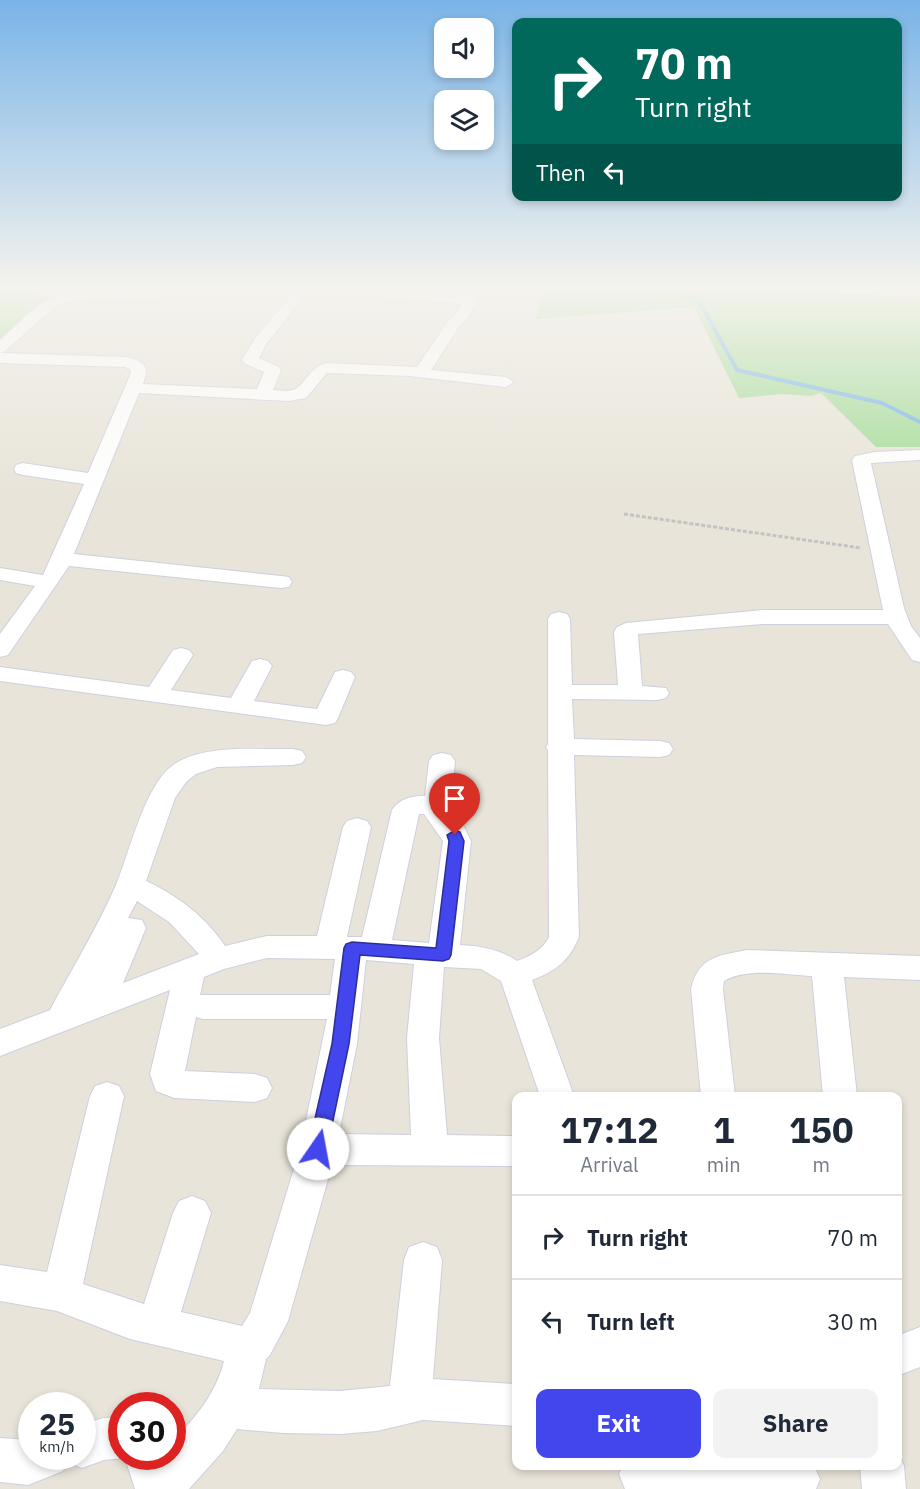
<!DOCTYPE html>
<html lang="en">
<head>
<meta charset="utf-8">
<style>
	body { margin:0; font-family:"IBM Plex Sans",sans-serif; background:#f2f2f3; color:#1f2937; height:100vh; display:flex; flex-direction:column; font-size:22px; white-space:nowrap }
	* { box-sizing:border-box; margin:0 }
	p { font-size:20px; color:#747a83 }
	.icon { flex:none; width:33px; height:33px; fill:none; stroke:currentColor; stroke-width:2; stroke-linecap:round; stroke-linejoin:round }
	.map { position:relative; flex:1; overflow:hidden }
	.details { position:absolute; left:512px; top:1092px; width:390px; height:378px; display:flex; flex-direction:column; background:#fff; border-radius:12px; box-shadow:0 3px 9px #0003 }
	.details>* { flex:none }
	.top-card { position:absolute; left:512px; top:18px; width:390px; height:183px; border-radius:12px; box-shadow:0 3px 9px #0003; background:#00695c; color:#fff; overflow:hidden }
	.controls { position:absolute; left:434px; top:18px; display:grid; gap:12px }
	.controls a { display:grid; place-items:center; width:60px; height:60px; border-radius:12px; background:#fff; box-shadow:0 3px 9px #0003; font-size:30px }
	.speed { position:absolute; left:18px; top:1392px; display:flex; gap:12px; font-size:30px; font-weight:700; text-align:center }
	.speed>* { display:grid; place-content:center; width:78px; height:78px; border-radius:50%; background:#fff; box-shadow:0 3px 9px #0003; line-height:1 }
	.speed small { font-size:15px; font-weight:400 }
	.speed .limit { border:9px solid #d22; background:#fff; color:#111 }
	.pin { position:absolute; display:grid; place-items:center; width:51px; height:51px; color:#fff; margin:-62px -26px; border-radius:50% 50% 50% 0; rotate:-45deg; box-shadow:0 0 6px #0007 }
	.pin .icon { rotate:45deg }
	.me { position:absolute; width:66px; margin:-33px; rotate:12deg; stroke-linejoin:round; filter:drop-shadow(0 0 4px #0008) }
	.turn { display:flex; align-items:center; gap:21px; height:126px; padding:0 24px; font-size:27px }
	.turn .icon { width:78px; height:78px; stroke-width:2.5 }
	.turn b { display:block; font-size:42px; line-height:51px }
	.then { display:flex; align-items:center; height:57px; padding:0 24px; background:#0003; gap:12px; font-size:22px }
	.eta { display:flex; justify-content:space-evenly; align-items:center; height:102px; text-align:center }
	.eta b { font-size:36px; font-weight:700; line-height:42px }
	.button { display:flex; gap:12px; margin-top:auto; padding:12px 24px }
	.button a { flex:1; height:69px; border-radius:12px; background:#4246ec; color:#fff; font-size:24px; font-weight:700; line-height:69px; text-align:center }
	.button a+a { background:#f2f2f3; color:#1f2937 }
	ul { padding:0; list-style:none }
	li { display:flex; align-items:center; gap:18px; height:84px; padding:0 24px; border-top:2px solid #e0e1e3 }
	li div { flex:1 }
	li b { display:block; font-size:22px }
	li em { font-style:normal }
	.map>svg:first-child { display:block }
	.green { fill:#a4dc98 }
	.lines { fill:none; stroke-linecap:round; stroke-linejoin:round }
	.stream { stroke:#72b3e5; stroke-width:4 }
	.minor-casing { stroke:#cecfdf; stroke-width:2 }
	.path { stroke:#c3c3c3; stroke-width:3; stroke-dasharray:4 2; stroke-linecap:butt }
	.minor { fill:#fff; fill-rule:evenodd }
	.route { fill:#4246ec; stroke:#2b2e99; stroke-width:1.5 }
</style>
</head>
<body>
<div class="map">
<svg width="920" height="1489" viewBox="0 0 920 1489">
	<rect width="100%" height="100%" fill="#e8e4d9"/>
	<g class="green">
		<path d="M544 287H696L920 295V447H876L821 393 811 396 782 394 739 398 694 307 536 319Z"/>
		<path d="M0 292 54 296 0 342Z"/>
	</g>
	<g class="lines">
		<path class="stream" d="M662 287 699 301 737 370 882 403 920 422"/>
		<defs>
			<g id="minor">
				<path d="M168 287H192L190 290 159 298H105L66 302 55 307 5 351 0 353V340C15 327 30 310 47 300 83 280 129 298 168 287Z"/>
				<path d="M295 287H362L464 295 467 287H481L471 314 459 327 431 370 506 377 514 382 506 387 409 376 327 373 306 398 289 401 139 393 74 554 281 576 289 577 292 582 289 587 281 588 69 566 8 655 0 657V634L35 586 0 580V568L43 575 84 484 23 475 16 473 14 469 16 465 23 463 88 473 131 373 130 369 125 367 0 363V353L127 357C145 362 150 366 143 384L257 389 264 372 244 363 242 360 254 340 291 295 296 294 303 298 266 344 259 358 279 367 281 370 273 390C279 390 287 392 293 390 306 385 308 368 326 363L417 367 448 321 457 312 461 304 302 291Z"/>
				<path d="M786 287 920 288V296L793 291Z"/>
				<path d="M920 450V460L871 463 904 608 911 626 920 638V662L912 660 888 624H763L638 634 642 686 666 688 669 693 666 698 657 700 572 699 574 739 660 741 669 743 673 749 669 755 660 757 574 755 579 937C569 961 556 971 532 980L574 1096H540L501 981 481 969 444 967 439 1038 447 1135 516 1136V1166L332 1165 288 1321 270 1355 266 1359 259 1389 340 1391 390 1386 404 1260 409 1247 423 1242 437 1247 442 1260 433 1379 516 1384V1426L423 1420 377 1431 340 1434 283 1433 237 1429 223 1451 189 1489H135L125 1458 104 1460 82 1468 67 1462 63 1471 28 1485 0 1482V1438L32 1440V1456H82V1424L104 1418 122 1417V1456H172V1442C195 1418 216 1394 224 1361L130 1339 57 1311 0 1301V1265L47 1272 90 1096 95 1086 107 1082 119 1086 124 1096 83 1284 144 1304 173 1213 179 1201 192 1196 205 1201 211 1213 181 1312 242 1326 250 1313 300 1149 327 1019H203L196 1017 185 1071 255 1074 267 1078 272 1088 267 1098 255 1102 174 1098 156 1091 150 1074 170 990 0 1056V1029L50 1010C72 969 97 928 116 885 130 852 145 782 176 763 209 744 256 750 293 749L302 751 306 757 302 763 293 765 217 767 196 774 186 782 175 798 146 881C178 896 205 916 225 946L267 936H317L343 827 347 821 357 818 367 821 371 827 347 937H362L392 810C400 798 412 796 425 796L429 761 433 755 442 753 451 755 455 761 451 811 462 823 471 841 460 945C480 946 500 949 517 961 530 956 543 950 549 937L548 750 546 747 548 744V619L551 614 559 612 567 614 570 619 572 685H618L614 632 617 627 626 623 763 610H883L852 460 855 456 874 452ZM419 814H424L443 841 429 943 392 940ZM137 901 169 922 199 954 123 983 146 928 142 920 128 918ZM267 958 335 959 330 995H200L204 977 224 969ZM366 960 414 964 407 1038 411 1135 339 1134 357 1044Z"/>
				<path d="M181 648 189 650 193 655 171 690 231 698 252 661 260 659 268 661 272 666 254 701 317 709 335 672 343 670 351 672 355 677 338 718 335 723 326 725 0 681V667L149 687 173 650Z"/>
				<path d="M747 950 920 956V980L844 977 857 1096H823L812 976C786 975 748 967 724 981L723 989 735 1096H701L691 989C699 956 718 956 747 950Z"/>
				<path d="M920 1327V1367L897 1376V1336Z"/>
				<path d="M897 1450 904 1466 906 1489H862L860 1466H897Z"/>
				<path d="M623 1466H814L820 1479 816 1489H625L619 1474Z"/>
			</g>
		</defs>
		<use href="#minor" class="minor-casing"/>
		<path class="path" d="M624 514 861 548"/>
		<use href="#minor" class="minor"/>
	</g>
	<linearGradient id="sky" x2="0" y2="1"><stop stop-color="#79b4e7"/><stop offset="0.58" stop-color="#f5f3ee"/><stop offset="1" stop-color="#f5f3ee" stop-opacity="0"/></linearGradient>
	<rect width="920" height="496" fill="url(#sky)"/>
	<path class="route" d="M455 830 460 832 464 841 451 955 449 959 443 961 360 955 349 1044 327 1149 324 1154 318 1157 311 1154 308 1149 332 1044 344 948 346 944 352 942 436 948 449 841 447 835Z"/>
</svg>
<div class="controls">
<a><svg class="icon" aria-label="sound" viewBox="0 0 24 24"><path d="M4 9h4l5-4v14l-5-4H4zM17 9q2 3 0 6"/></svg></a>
<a><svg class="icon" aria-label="layers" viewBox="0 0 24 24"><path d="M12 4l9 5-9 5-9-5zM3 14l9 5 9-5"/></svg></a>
</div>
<div class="speed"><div>25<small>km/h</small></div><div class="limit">30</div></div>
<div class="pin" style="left:455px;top:835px;background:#d93025"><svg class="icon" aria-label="arrive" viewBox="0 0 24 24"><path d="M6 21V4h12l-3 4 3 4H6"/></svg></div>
<svg class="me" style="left:318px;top:1149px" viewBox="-20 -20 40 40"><circle r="19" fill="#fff"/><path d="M0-13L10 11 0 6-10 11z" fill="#4246ec"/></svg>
<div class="top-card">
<div class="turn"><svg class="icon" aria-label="right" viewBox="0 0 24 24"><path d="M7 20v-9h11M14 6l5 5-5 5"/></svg><div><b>70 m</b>Turn right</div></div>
<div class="then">Then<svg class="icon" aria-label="left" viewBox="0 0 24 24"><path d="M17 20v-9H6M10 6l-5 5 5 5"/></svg></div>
</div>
<section class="details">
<div class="eta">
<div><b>17:12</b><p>Arrival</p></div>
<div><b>1</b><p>min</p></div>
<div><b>150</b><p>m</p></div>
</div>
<ul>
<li><svg class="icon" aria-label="right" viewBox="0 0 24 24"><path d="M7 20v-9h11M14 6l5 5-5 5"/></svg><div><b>Turn right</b></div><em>70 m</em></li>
<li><svg class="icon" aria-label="left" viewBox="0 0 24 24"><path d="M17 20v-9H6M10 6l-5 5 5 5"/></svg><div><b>Turn left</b></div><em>30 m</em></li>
</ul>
<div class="button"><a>Exit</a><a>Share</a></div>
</section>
</div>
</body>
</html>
